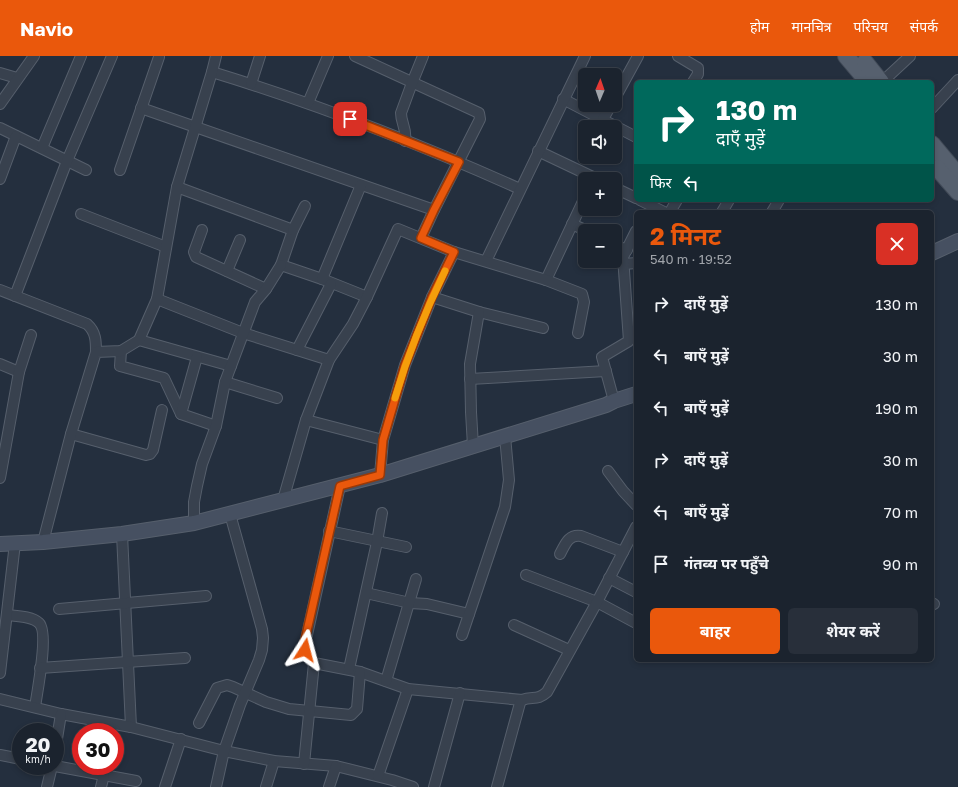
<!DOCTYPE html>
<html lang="hi">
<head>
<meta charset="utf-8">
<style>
	body { margin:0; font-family:"Golos Text","Noto Sans Devanagari",sans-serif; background:#282f3a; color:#f1f3f6; height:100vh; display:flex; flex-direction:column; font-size:15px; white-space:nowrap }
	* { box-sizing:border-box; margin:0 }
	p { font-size:13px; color:#a0a4aa }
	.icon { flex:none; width:22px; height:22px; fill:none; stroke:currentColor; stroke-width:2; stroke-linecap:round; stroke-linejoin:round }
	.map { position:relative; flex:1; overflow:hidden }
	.sheet { position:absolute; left:634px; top:154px; width:300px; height:452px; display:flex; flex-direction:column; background:#1b232e; border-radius:6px; box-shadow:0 2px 6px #0003,0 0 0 1px #39404a }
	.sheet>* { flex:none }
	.top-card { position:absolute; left:634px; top:24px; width:300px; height:122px; border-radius:6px; box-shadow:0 2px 6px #0003,0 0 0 1px #39404a; background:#00695c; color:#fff; overflow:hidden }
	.needle { width:26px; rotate:2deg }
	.controls { position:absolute; left:578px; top:12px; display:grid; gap:8px }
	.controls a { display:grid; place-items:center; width:44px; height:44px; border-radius:6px; background:#1b232e; box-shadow:0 2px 6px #0003,0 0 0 1px #39404a; font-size:20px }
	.speed { position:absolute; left:12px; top:667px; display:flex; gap:8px; font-size:20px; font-weight:700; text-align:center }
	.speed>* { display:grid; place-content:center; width:52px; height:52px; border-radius:50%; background:#1b232e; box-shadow:0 2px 6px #0003,0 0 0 1px #39404a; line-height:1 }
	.speed small { font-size:10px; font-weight:400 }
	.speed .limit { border:6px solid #d22; background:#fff; color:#111 }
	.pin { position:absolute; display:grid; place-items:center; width:34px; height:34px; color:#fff; margin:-17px; border-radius:8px; box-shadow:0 2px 6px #0006 }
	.me { position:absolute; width:44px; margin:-22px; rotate:9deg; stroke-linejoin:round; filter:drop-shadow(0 0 3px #0008) }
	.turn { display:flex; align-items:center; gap:14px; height:84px; padding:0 16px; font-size:18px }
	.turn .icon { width:52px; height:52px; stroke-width:2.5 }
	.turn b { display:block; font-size:28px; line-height:34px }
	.then { display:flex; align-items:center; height:38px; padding:0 16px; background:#0003; gap:8px; font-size:15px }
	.round { display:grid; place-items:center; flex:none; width:42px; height:42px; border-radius:6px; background:#282f3a }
	.headline { display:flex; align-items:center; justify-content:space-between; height:68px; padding:0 16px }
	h1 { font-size:24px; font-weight:700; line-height:30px; color:#ea580c }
	.primary-button { display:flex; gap:8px; margin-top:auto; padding:8px 16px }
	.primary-button a { flex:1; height:46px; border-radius:6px; background:#ea580c; color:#fff; font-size:16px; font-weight:700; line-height:46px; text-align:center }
	.primary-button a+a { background:#282f3a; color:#f1f3f6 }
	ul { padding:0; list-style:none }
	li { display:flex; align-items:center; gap:12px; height:52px; padding:0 16px }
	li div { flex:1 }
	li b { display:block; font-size:15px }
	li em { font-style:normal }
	header { display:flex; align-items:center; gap:24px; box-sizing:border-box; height:56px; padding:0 20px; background:#ea580c; color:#fff }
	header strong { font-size:19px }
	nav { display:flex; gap:22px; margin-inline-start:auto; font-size:14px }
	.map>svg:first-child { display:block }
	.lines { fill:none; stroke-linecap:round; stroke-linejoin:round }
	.street-casing { stroke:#565f6c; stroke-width:12 }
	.secondary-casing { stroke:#565f6c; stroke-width:16 }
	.primary-casing { stroke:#414a57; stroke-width:18 }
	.street { stroke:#38414e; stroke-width:10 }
	.secondary { stroke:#465061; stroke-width:14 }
	.primary { stroke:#56606e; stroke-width:16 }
	.route-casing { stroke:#983908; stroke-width:10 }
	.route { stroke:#ea580c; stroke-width:7 }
	.slow { stroke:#f59e0b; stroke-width:7 }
</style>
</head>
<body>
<header>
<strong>Navio</strong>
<nav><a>होम</a><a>मानचित्र</a><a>परिचय</a><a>संपर्क</a></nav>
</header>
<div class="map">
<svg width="958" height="731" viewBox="0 0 958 731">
	<rect width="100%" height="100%" fill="#242f3e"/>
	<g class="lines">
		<defs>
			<g id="street">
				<path d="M355 0 479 57 480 63 434 154 421 182"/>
				<path d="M678 0 698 12V18L693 26"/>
				<path d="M212 16C317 48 420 88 520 133"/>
				<path d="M0 17 17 22"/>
				<path d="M882 26 910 0"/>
				<path d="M251 28 260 0"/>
				<path d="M615 42 638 0"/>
				<path d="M563 43 636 81"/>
				<path d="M308 47 328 0"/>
				<path d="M0 48 34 0"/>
				<path d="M141 52 434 154"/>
				<path d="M932 52 958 24"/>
				<path d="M603 63 611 49"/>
				<path d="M0 72 86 114"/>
				<path d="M405 85C407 72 401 68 401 57L412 27 423 0"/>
				<path d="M42 92 81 0"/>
				<path d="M538 95 597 123"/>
				<path d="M120 114 159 1"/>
				<path d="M0 123 16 80"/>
				<path d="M177 131 293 174 281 209 322 223 367 241"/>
				<path d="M615 132 636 142"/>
				<path d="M640 144 664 156"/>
				<path d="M670 156 677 144"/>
				<path d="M722 156 729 144"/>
				<path d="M772 156 779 144"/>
				<path d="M81 158 166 191"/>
				<path d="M572 168 587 175"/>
				<path d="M202 174 194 196 196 201 266 233"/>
				<path d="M293 174 305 150"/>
				<path d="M615 189 627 194"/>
				<path d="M486 205 585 0"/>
				<path d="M624 208 636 207"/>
				<path d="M227 215 240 184"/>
				<path d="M322 223 361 129"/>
				<path d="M546 224 585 141"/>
				<path d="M0 234 87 268C96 276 96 285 96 296"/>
				<path d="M15 240 67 105 112 0"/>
				<path d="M432 241 479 256 543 272"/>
				<path d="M157 243 243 277 329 304"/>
				<path d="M139 284 231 310"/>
				<path d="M297 294 331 228"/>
				<path d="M121 295 120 310 164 322 181 358"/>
				<path d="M197 301 181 358 216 370"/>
				<path d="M0 308 19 316"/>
				<path d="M470 323 606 315"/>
				<path d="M225 326 277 342"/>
				<path d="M614 345 602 301 629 285 623 201 636 175"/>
				<path d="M306 364 383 384"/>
				<path d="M71 378 146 399 150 398 153 394 162 354"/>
				<path d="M473 390 471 356 470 308 479 256"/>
				<path d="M608 415 623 435 636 449"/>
				<path d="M380 419 383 384 405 309 432 241 454 196"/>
				<path d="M0 422 19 316 31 279"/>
				<path d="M340 430 305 588C305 597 307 602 314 607L360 616 408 633 522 644"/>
				<path d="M283 444 306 364 329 304 353 268 367 241 398 173 454 196 546 224 582 238 584 246 578 277"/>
				<path d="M194 467V446L197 430 202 408 216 370 225 326 255 246 266 233 281 209"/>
				<path d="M329 475 406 491"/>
				<path d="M122 478 131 671"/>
				<path d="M43 486 71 378 96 296 121 295 139 284 157 243 177 131 212 16 216 0"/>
				<path d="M560 498C565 489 568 478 581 480L623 496"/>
				<path d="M526 519 597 546 636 567"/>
				<path d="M609 522 636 536"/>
				<path d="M366 537 410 547 427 548 469 558"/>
				<path d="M932 547 934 548"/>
				<path d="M59 553 206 540"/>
				<path d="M7 559C16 560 32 560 39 567 49 576 37 637 35 651"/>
				<path d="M514 569 569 594"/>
				<path d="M462 579 505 451 509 424 505 380"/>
				<path d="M40 612 185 602"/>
				<path d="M349 613 377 486 382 457"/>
				<path d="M0 617 15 487"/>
				<path d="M386 625 416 523"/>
				<path d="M0 643 61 658 131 671 224 695 274 705 336 710 392 724 413 731"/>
				<path d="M199 667 217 632 227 629 233 631 266 646 289 653 351 659 357 653 360 616"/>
				<path d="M55 695 61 658"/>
				<path d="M0 699 21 703"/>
				<path d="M304 708 314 607"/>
				<path d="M55 710 136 725"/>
				<path d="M378 720 408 633"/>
				<path d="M47 731 52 710"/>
				<path d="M101 731 104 719"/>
				<path d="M165 731 181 683"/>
				<path d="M216 731 224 695 240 649 259 604 262 594 263 582 262 573 230 458"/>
				<path d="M266 731 274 705"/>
				<path d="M329 731 336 710"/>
				<path d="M434 731 460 637"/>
				<path d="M497 731 520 647 522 644C533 640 537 645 547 636L597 546 636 471"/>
			</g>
			<g id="secondary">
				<path d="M932 197 958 185"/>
				<path d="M0 488 43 486 122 478 194 467 380 419 606 349 614 345 636 338"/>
			</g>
			<g id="primary">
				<path d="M846 0 868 26"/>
				<path d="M865 6 881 26"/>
				<path d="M932 88 958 119"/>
				<path d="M937 112 958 136"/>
			</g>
		</defs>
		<use href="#street" class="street-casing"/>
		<use href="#secondary" class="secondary-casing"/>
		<use href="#primary" class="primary-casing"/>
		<use href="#street" class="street"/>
		<use href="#secondary" class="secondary"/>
		<use href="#primary" class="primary"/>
	</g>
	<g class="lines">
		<defs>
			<path id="route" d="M305 594 304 588 340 430 380 419 383 384 405 309 432 241 454 196 421 182 434 154 459 106 350 63"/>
		</defs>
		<use href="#route" class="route-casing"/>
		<use href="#route" class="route"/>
		<path class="slow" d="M395 342C408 298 425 256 445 215"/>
	</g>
</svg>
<div class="controls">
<a><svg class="needle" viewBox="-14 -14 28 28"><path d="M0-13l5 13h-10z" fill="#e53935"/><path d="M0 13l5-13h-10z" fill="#a0a4aa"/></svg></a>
<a><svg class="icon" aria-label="sound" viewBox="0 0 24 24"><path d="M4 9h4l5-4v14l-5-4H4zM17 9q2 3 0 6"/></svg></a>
<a>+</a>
<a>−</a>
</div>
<div class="speed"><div>20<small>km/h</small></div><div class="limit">30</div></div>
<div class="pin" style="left:350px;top:63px;background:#d93025"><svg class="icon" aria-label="arrive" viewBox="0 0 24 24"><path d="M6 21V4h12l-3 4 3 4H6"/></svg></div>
<svg class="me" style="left:305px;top:594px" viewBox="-20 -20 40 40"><path d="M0-17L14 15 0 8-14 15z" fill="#ea580c" stroke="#fff" stroke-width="4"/></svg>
<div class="top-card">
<div class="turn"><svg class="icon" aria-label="right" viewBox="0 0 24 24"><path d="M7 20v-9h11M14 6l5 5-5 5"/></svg><div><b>130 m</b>दाएँ मुड़ें</div></div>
<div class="then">फिर<svg class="icon" aria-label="left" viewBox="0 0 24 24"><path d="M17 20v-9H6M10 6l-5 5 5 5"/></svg></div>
</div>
<section class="sheet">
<div class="headline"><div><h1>2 मिनट</h1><p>540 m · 19:52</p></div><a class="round" style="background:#d93025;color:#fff"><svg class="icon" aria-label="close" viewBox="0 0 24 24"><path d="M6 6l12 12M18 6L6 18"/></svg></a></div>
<ul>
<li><svg class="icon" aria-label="right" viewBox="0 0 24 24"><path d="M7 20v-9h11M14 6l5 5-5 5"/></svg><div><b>दाएँ मुड़ें</b></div><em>130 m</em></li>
<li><svg class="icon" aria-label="left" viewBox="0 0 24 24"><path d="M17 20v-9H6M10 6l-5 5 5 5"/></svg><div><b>बाएँ मुड़ें</b></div><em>30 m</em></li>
<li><svg class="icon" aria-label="left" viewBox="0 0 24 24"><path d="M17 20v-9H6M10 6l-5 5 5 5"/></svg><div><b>बाएँ मुड़ें</b></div><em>190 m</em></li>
<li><svg class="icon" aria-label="right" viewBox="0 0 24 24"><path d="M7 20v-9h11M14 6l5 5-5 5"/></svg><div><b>दाएँ मुड़ें</b></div><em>30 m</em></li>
<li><svg class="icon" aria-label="left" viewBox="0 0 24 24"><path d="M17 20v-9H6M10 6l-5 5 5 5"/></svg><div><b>बाएँ मुड़ें</b></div><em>70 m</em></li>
<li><svg class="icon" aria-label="arrive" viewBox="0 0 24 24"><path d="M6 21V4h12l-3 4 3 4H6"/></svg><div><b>गंतव्य पर पहुँचे</b></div><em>90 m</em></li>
</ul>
<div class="primary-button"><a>बाहर</a><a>शेयर करें</a></div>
</section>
</div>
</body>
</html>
